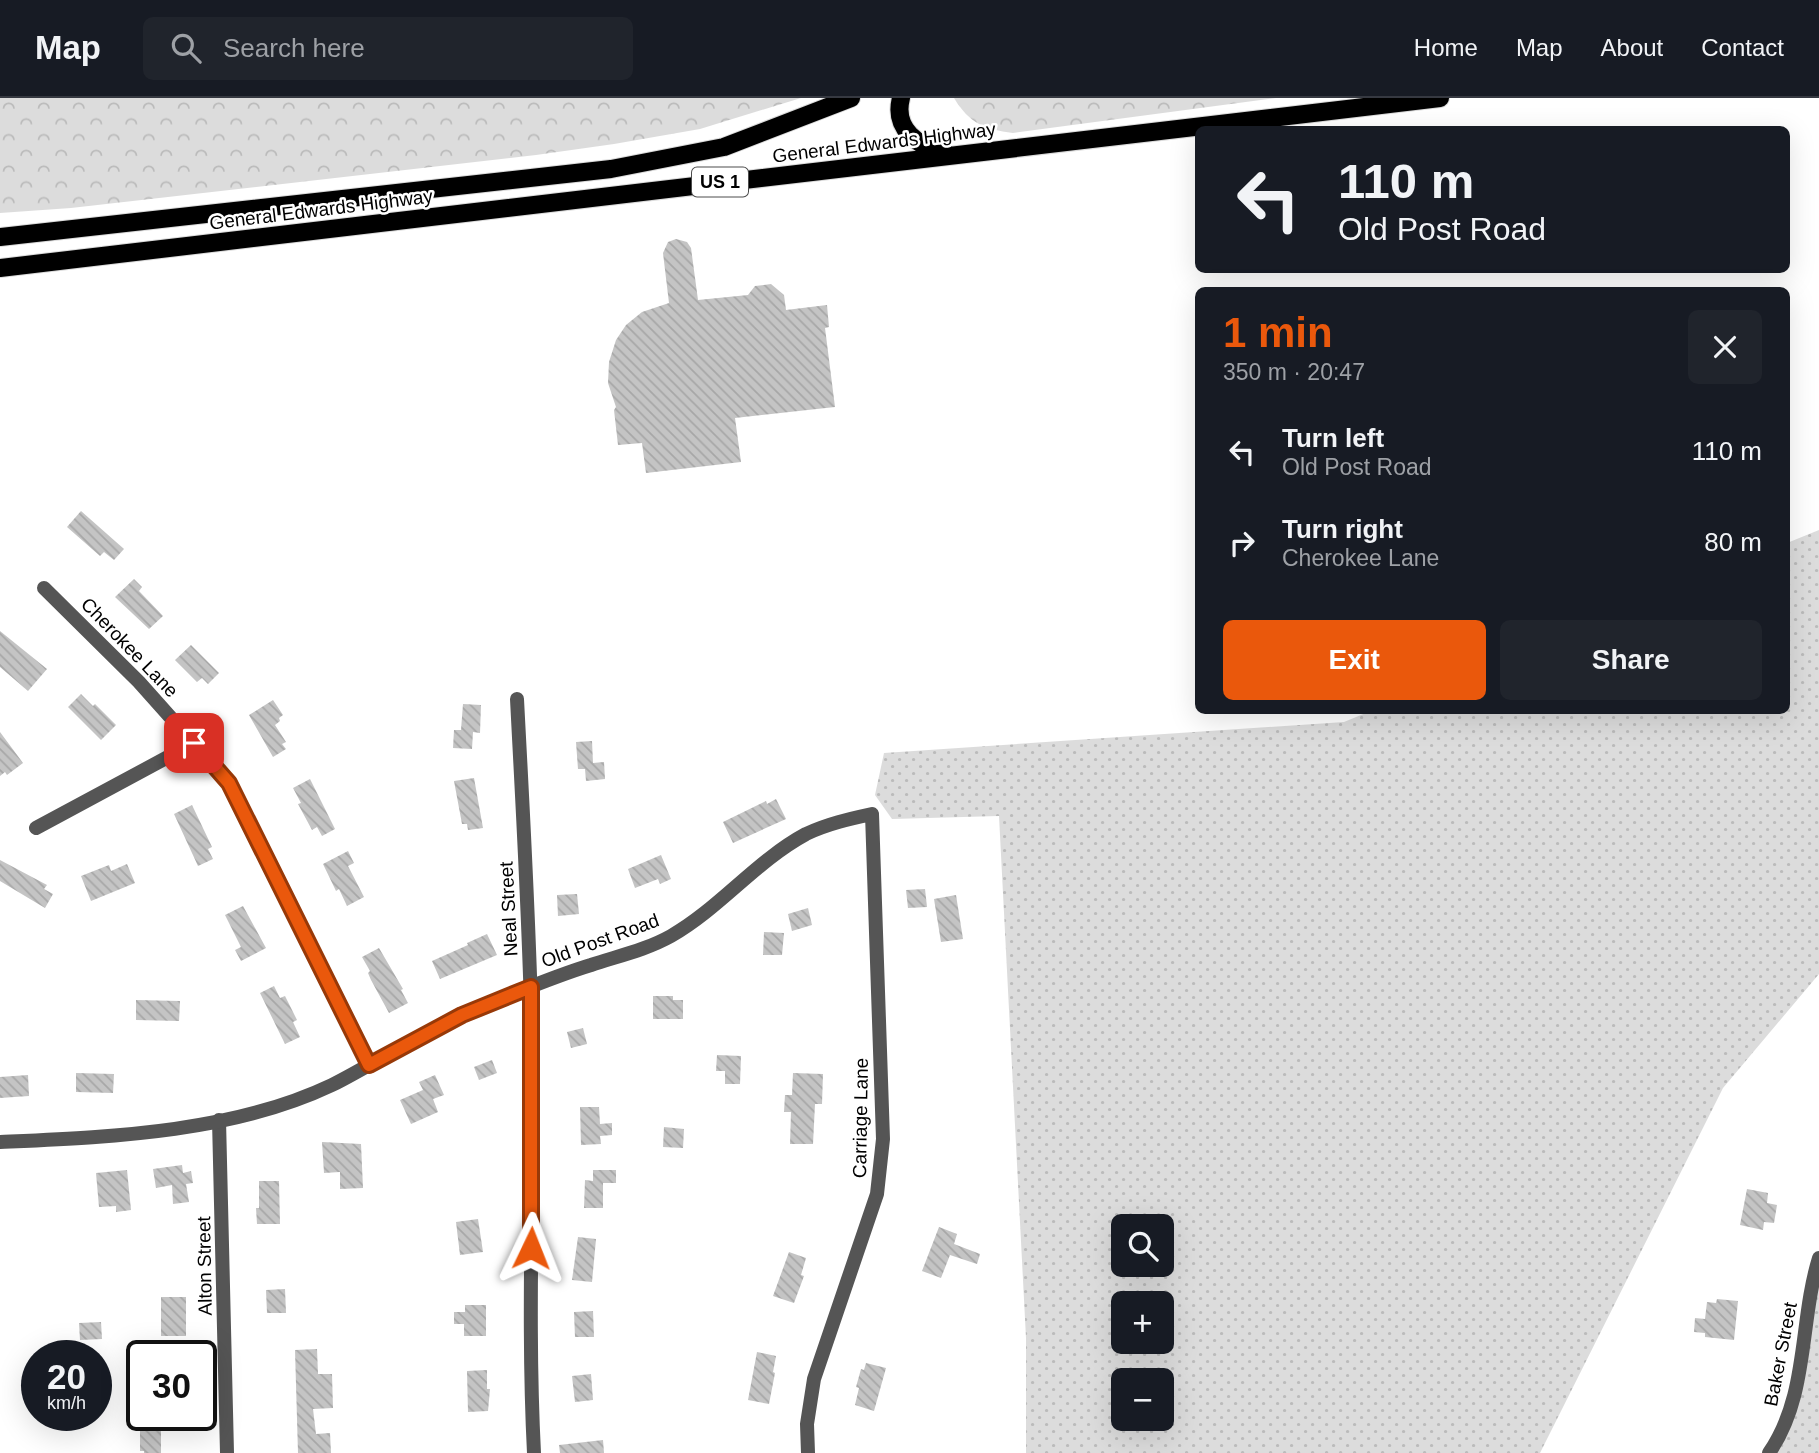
<!DOCTYPE html>
<html lang="en">
<head>
<meta charset="utf-8">
<style>
	body { margin:0; font-family:Helvetica,sans-serif; background:#20242c; color:#f1f3f6; height:100vh; display:flex; flex-direction:column; font-size:26px; white-space:nowrap }
	* { box-sizing:border-box; margin:0 }
	p { font-size:23px; color:#9ea1a6 }
	.icon { flex:none; width:38px; height:38px; fill:none; stroke:currentColor; stroke-width:2; stroke-linecap:round; stroke-linejoin:round }
	.map { position:relative; flex:1; overflow:hidden }
	.side { position:absolute; left:1195px; top:189px; width:595px; height:427px; display:flex; flex-direction:column; background:#171b24; border-radius:10px; box-shadow:0 7px 28px #0002 }
	.side>* { flex:none }
	.banner { position:absolute; left:1195px; top:28px; width:595px; height:147px; border-radius:10px; box-shadow:0 7px 28px #0002; background:#171b24; color:#f1f3f6; overflow:hidden }
	.controls { position:absolute; left:1111px; top:1116px; display:grid; gap:14px }
	.controls a { display:grid; place-items:center; width:63px; height:63px; border-radius:10px; background:#171b24; box-shadow:0 7px 28px #0002; font-size:35px }
	.speed { position:absolute; left:21px; top:1242px; display:flex; gap:14px; font-size:35px; font-weight:700; text-align:center }
	.speed>* { display:grid; place-content:center; width:91px; height:91px; border-radius:50%; background:#171b24; box-shadow:0 7px 28px #0002; line-height:1 }
	.speed small { font-size:18px; font-weight:400 }
	.speed .limit { border:4px solid #111; border-radius:10px; background:#fff; color:#111 }
	.pin { position:absolute; display:grid; place-items:center; width:60px; height:60px; color:#fff; margin:-30px; border-radius:14px; box-shadow:0 4px 10px #0006 }
	.me { position:absolute; width:77px; margin:-38px; rotate:2deg; stroke-linejoin:round; filter:drop-shadow(0 0 5px #0008) }
	.turn { display:flex; align-items:center; gap:24px; height:147px; padding:0 28px; font-size:32px }
	.turn .icon { width:91px; height:91px; stroke-width:2.5 }
	.turn b { display:block; font-size:49px; line-height:60px }
	.round { display:grid; place-items:center; flex:none; width:74px; height:74px; border-radius:10px; background:#20242c }
	.headline { display:flex; align-items:center; justify-content:space-between; height:119px; padding:0 28px }
	h1 { font-size:42px; font-weight:800; line-height:52px; color:#ea580c }
	.button { display:flex; gap:14px; margin-top:auto; padding:14px 28px }
	.button a { flex:1; height:80px; border-radius:10px; background:#ea580c; color:#fff; font-size:28px; font-weight:800; line-height:80px; text-align:center }
	.button a+a { background:#20242c; color:#f1f3f6 }
	ul { padding:0; list-style:none }
	li { display:flex; align-items:center; gap:21px; height:91px; padding:0 28px }
	li div { flex:1 }
	li b { display:block; font-size:26px }
	li em { font-style:normal }
	header { display:flex; align-items:center; gap:42px; box-sizing:border-box; height:98px; padding:0 35px; background:#171b24; border-bottom:2px solid #363941 }
	header strong { font-size:33px }
	nav { display:flex; gap:38px; margin-inline-start:auto; font-size:24px }
	.search { width:490px; height:63px; background:#20242c; display:flex; align-items:center; gap:18px; box-sizing:border-box; padding:0 24px; border-radius:10px; color:#9ea1a6; font-size:26px }
	.map>svg:first-child { display:block }
	.grass { fill:url(#grass-dots); fill-rule:evenodd }
	.forest { fill:url(#forest-crowns) }
	.building { fill:url(#building-back-hatch) }
	.lines { fill:none; stroke-linecap:round; stroke-linejoin:round }
	.primary-casing { stroke:#dbdbdb; stroke-width:20 }
	.street { stroke:#555; stroke-width:14 }
	.primary { stroke:#000; stroke-width:18 }
	.route-casing { stroke:#983908; stroke-width:18 }
	.route { stroke:#ea580c; stroke-width:12 }
	.labels { text-anchor:middle; stroke-width:5; stroke-linejoin:round; paint-order:stroke }
	.shield { fill:#fff; stroke:#4c4c4c; stroke-width:2 }
	.shield-label { font-size:18px; font-weight:bold; fill:#000 }
	.street-label { font-size:19px; fill:#000; stroke:#fff }
</style>
</head>
<body>
<header>
<strong>Map</strong>
<div class="search"><svg class="icon" aria-label="search" viewBox="0 0 24 24"><circle cx="10" cy="10" r="6"/><path d="M15 15l6 6"/></svg>Search here</div>
<nav><a>Home</a><a>Map</a><a>About</a><a>Contact</a></nav>
</header>
<div class="map">
<svg width="1819" height="1355" viewBox="0 0 1819 1355">
	<defs>
		<pattern id="grass-dots" width="8" height="8" patternUnits="userSpaceOnUse" patternTransform="scale(1.75)"><rect width="8" height="8" fill="#dcdcdc"/><path d="M2 2h.1M6 6h.1" fill="none" stroke="#bbb" stroke-width="1.8" stroke-linecap="round"/></pattern>
		<pattern id="forest-crowns" width="20" height="18" patternUnits="userSpaceOnUse" patternTransform="scale(1.75)"><rect width="20" height="18" fill="#dcdcdc"/><path d="M2 6a3 3 0 1 1 6 0M12 15a3 3 0 1 1 6 0" fill="none" stroke="#bbb"/></pattern>
		<pattern id="building-back-hatch" width="6" height="6" patternUnits="userSpaceOnUse" patternTransform="scale(1.75)"><rect width="6" height="6" fill="#c4c4c4"/><path d="M-1 5l2 2M0 0l6 6M5-1l2 2" fill="none" stroke="#a7a7a7"/></pattern>
	</defs>
	<rect width="100%" height="100%" fill="#fff"/>
	<g class="grass">
		<path d="M1819 432V876L1723 990 1540 1355H1026V1240L999 718 892 721 875 697 884 655 1344 624 1373 612H1787V445ZM1124 1129H1162V1167H1124ZM1124 1206H1162V1244H1124ZM1124 1283H1162V1321H1124Z"/>
		<path d="M1819 1160V1355H1769L1784 1330Z"/>
	</g>
	<g class="forest">
		<path d="M0 0H801L700 31 614 46 536 57 71 110 0 115Z"/>
		<path d="M954 0H1276L1013 35C984 31 970 26 954 0Z"/>
	</g>
	<g class="building">
		<path d="M676 141 687 144 691 150 698 202 748 197 755 188 771 186 784 197 786 212 827 207 829 229 825 230 835 309 735 320 741 364 646 375 642 345 618 347 614 312 616 309 608 285 609 264 616 242 626 227 642 214 669 205 663 155 668 144Z"/>
		<path d="M81 413 124 451 114 462 104 454 100 458 67 429Z"/>
		<path d="M134 481 142 489 139 493 163 518 149 531 115 499Z"/>
		<path d="M0 533 47 571 28 593 0 569Z"/>
		<path d="M191 547 219 575 208 586 202 580 197 584 175 562Z"/>
		<path d="M81 596 93 608 95 606 116 627 101 642 68 609Z"/>
		<path d="M273 602 283 617 279 620 280 623 275 627 286 644 282 646 286 651 273 659 249 617Z"/>
		<path d="M463 606 481 607 480 635 473 634 472 651 453 650 454 632H461Z"/>
		<path d="M0 634 23 665 7 677 5 674 0 678Z"/>
		<path d="M592 643 593 665 604 664 605 681 586 683 585 671H578L576 644Z"/>
		<path d="M474 680 483 730 468 732 467 726H462L454 683Z"/>
		<path d="M310 681 335 731 322 738 317 729 312 732 298 706 301 705 293 690Z"/>
		<path d="M776 701 786 721 733 745 723 724 766 703 767 706Z"/>
		<path d="M192 707 212 749 208 751 213 761 198 768 174 716Z"/>
		<path d="M348 753 354 765 348 768 364 799 347 808 339 791 336 793 323 766Z"/>
		<path d="M661 757 671 781 660 786 658 781 635 790 628 771Z"/>
		<path d="M0 762 47 787 44 791 53 796 45 810 0 783Z"/>
		<path d="M127 766 135 785 91 803 81 778 109 767 111 773Z"/>
		<path d="M925 791 927 809 908 810 906 792Z"/>
		<path d="M577 796 579 816 558 818 557 797Z"/>
		<path d="M956 797 963 841 941 844 934 801Z"/>
		<path d="M243 808 266 850 241 863 235 852 241 849 225 817Z"/>
		<path d="M808 810 812 827 792 833 788 816Z"/>
		<path d="M764 834 784 835 782 857H763Z"/>
		<path d="M487 836 497 857 440 881 432 863 468 847 467 845Z"/>
		<path d="M379 850 403 891 401 892 408 905 389 915 371 882 368 875 370 873 362 859Z"/>
		<path d="M274 888 280 900 285 898 297 922 293 924 300 939 285 946 260 895Z"/>
		<path d="M653 898H673V902H683V921H653Z"/>
		<path d="M136 902 180 903 179 923 136 922Z"/>
		<path d="M583 930 587 946 571 950 567 934Z"/>
		<path d="M717 957 741 958 740 986H725V973H716Z"/>
		<path d="M492 962 497 975 479 982 474 969Z"/>
		<path d="M76 975 114 976 113 995 76 994Z"/>
		<path d="M793 975 823 976 822 1006H815L813 1046H790L791 1014H784L785 997H792Z"/>
		<path d="M28 977 29 998 0 1000V979Z"/>
		<path d="M435 977 444 997 433 1001 438 1014 411 1026 400 1002 423 992 419 984Z"/>
		<path d="M580 1009H599L600 1026 612 1025V1037L600 1038 601 1046 581 1047Z"/>
		<path d="M664 1029 684 1031 683 1050 663 1049Z"/>
		<path d="M322 1044 361 1046 363 1090 340 1091V1074L324 1075Z"/>
		<path d="M182 1067 183 1075 191 1073 193 1085 186 1086 189 1104 173 1106 172 1087 156 1090 153 1071Z"/>
		<path d="M127 1072 131 1112 116 1114V1108L99 1109 96 1075Z"/>
		<path d="M593 1072H616V1085H603V1110H584L585 1082 593 1083Z"/>
		<path d="M259 1083H279L280 1126H257L256 1110H259Z"/>
		<path d="M1747 1091 1768 1095 1767 1105 1777 1107 1774 1125 1764 1124 1763 1132 1740 1127Z"/>
		<path d="M478 1121 483 1154 460 1157 456 1124Z"/>
		<path d="M939 1129 957 1136 954 1146 980 1156 977 1166 950 1157 941 1180 922 1173Z"/>
		<path d="M578 1139 596 1141 592 1184 572 1182Z"/>
		<path d="M789 1154 806 1160 801 1177 804 1178 794 1205 773 1198Z"/>
		<path d="M285 1191 286 1215H267L266 1192Z"/>
		<rect x="161" y="1199" width="25" height="39"/>
		<path d="M1717 1201 1738 1203 1734 1242 1705 1239V1235L1694 1234 1695 1220 1705 1221 1707 1204 1716 1205Z"/>
		<path d="M465 1207H486V1238H464V1226H454V1214H465Z"/>
		<path d="M593 1213 594 1239H575L574 1214Z"/>
		<path d="M101 1224 102 1241 80 1242 79 1225Z"/>
		<path d="M317 1251 318 1276H332L333 1310 313 1311 316 1336 330 1335 331 1355H298L295 1252Z"/>
		<path d="M757 1254 776 1258 773 1274 775 1275 769 1306 748 1302Z"/>
		<path d="M866 1265 886 1270 874 1313 855 1307 859 1290 856 1289 861 1271 864 1272Z"/>
		<path d="M487 1272V1291H490L488 1313 468 1314 467 1273Z"/>
		<path d="M591 1276 593 1302 575 1304 572 1278Z"/>
		<path d="M140 1333H161V1355H144V1353H140Z"/>
		<path d="M603 1342 604 1355H560L559 1347Z"/>
	</g>
	<g class="lines">
		<defs>
			<g id="primary">
				<path d="M901 0C893 31 918 49 945 54"/>
				<path d="M0 139 611 71 724 49 851 0"/>
				<path d="M0 170 1440 0"/>
			</g>
		</defs>
		<use href="#primary" class="primary-casing"/>
		<g class="street">
			<path d="M44 490 139 584 229 685 369 967"/>
			<path d="M517 601C523 718 530 835 532 951 534 1086 527 1220 534 1355"/>
			<path d="M36 730 194 645"/>
			<path d="M219 1022 227 1355"/>
			<path d="M0 1044C110 1039 231 1035 332 987 356 975 379 961 402 948 431 932 461 917 492 904 525 891 558 877 591 867 618 858 646 852 671 838 720 810 756 763 806 736 827 726 849 721 872 716L883 1041 877 1096 814 1281 807 1326 808 1355"/>
			<path d="M1769 1355C1809 1297 1799 1225 1819 1160"/>
		</g>
		<use href="#primary" class="primary"/>
	</g>
	<g class="lines">
		<defs>
			<path id="route" d="M194 645 229 685 369 967 462 917 531 889V1150"/>
		</defs>
		<use href="#route" class="route-casing"/>
		<use href="#route" class="route"/>
	</g>
	<g class="labels">
		<rect class="shield" x="692" y="69.5" width="56" height="29" rx="5"/>
		<g class="shield-label">
			<text x="720" y="90">US 1</text>
		</g>
		<g class="street-label">
			<text transform="translate(884 44) rotate(-7)" y="7">General Edwards Highway</text>
			<text transform="translate(321 111) rotate(-7)" y="7">General Edwards Highway</text>
			<text transform="translate(130 549) rotate(46)" y="7">Cherokee Lane</text>
			<text transform="translate(508 811) rotate(-93)" y="7">Neal Street</text>
			<text transform="translate(600 842) rotate(-20)" y="7">Old Post Road</text>
			<text transform="translate(860 1020) rotate(-89)" y="7">Carriage Lane</text>
			<text transform="translate(204 1168) rotate(-91)" y="7">Alton Street</text>
			<text transform="translate(1780 1256) rotate(-79)" y="7">Baker Street</text>
		</g>
	</g>
</svg>
<div class="controls">
<a><svg class="icon" aria-label="search" viewBox="0 0 24 24"><circle cx="10" cy="10" r="6"/><path d="M15 15l6 6"/></svg></a>
<a>+</a>
<a>−</a>
</div>
<div class="speed"><div>20<small>km/h</small></div><div class="limit">30</div></div>
<div class="pin" style="left:194px;top:645px;background:#d93025"><svg class="icon" aria-label="arrive" viewBox="0 0 24 24"><path d="M6 21V4h12l-3 4 3 4H6"/></svg></div>
<svg class="me" style="left:531px;top:1150px" viewBox="-20 -20 40 40"><path d="M0-17L14 15 0 8-14 15z" fill="#ea580c" stroke="#fff" stroke-width="4"/></svg>
<div class="banner">
<div class="turn"><svg class="icon" aria-label="left" viewBox="0 0 24 24"><path d="M17 20v-9H6M10 6l-5 5 5 5"/></svg><div><b>110 m</b>Old Post Road</div></div>
</div>
<section class="side">
<div class="headline"><div><h1>1 min</h1><p>350 m · 20:47</p></div><a class="round"><svg class="icon" aria-label="close" viewBox="0 0 24 24"><path d="M6 6l12 12M18 6L6 18"/></svg></a></div>
<ul>
<li><svg class="icon" aria-label="left" viewBox="0 0 24 24"><path d="M17 20v-9H6M10 6l-5 5 5 5"/></svg><div><b>Turn left</b><p>Old Post Road</p></div><em>110 m</em></li>
<li><svg class="icon" aria-label="right" viewBox="0 0 24 24"><path d="M7 20v-9h11M14 6l5 5-5 5"/></svg><div><b>Turn right</b><p>Cherokee Lane</p></div><em>80 m</em></li>
</ul>
<div class="button"><a>Exit</a><a>Share</a></div>
</section>
</div>
</body>
</html>
